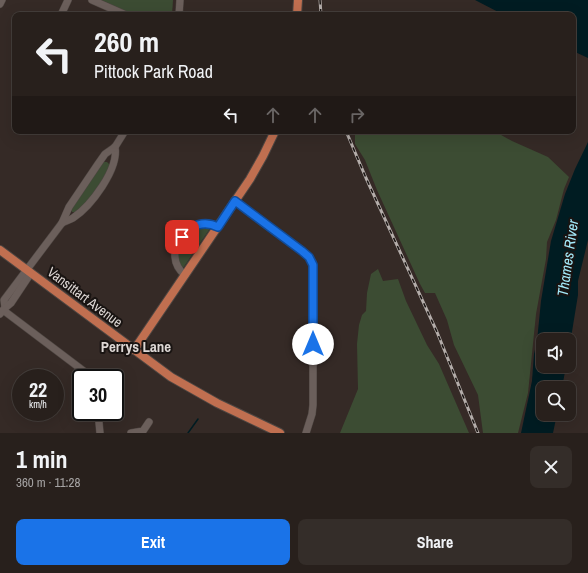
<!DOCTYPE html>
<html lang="en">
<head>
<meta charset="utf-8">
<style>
	body { margin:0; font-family:"Archivo Narrow",sans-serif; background:#342d29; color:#f1f3f6; height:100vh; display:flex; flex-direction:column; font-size:15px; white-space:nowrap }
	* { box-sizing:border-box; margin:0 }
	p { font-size:13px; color:#a5a3a3 }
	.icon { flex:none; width:22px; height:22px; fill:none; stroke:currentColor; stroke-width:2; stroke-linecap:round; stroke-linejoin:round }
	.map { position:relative; height:433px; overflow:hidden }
	.panel { display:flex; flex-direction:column; background:#28201c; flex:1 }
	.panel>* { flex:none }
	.hud { position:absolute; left:12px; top:12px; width:564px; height:122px; border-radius:8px; box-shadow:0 4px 16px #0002,0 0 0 1px #443e3b; background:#28201c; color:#f1f3f6; overflow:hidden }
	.tools { position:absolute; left:536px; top:333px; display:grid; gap:8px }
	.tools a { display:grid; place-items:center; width:40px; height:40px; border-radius:8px; background:#28201c; box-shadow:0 4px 16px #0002,0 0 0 1px #443e3b; font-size:20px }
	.speed { position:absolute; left:12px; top:369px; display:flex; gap:8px; font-size:20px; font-weight:700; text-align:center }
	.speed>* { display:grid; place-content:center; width:52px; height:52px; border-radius:50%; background:#28201c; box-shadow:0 4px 16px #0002,0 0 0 1px #443e3b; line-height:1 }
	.speed small { font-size:10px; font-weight:400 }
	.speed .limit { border:2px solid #111; border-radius:6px; background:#fff; color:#111 }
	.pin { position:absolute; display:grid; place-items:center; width:34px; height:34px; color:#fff; margin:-17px; border-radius:8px; box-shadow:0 2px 6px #0006 }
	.me { position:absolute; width:44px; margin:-22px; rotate:0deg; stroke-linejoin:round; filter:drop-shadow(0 0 3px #0008) }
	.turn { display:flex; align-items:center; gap:14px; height:84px; padding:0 16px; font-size:18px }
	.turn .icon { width:52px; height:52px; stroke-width:2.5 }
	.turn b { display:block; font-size:28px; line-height:34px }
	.lanes { display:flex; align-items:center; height:38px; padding:0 16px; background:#0003; justify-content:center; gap:20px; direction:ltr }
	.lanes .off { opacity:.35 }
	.round { display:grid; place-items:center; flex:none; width:42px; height:42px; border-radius:8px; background:#342d29 }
	.overview { display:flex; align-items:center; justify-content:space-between; height:68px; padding:0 16px }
	h1 { font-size:24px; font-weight:800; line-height:30px }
	.button { display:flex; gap:8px; margin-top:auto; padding:8px 16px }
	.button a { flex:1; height:46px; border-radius:8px; background:#1a73e8; color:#fff; font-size:16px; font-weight:800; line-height:46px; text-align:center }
	.button a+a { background:#342d29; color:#f1f3f6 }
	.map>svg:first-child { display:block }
	.green { fill:#3c4c33 }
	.water { fill:#001c22 }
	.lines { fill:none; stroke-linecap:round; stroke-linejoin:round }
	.stream { stroke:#001c22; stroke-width:1.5 }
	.minor-casing { stroke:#4e4642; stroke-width:8 }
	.major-casing { stroke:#4e4642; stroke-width:10 }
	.minor { stroke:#6b5f5b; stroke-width:7 }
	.major { stroke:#c06f50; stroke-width:8 }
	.rail-casing { stroke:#b4adaa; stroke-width:3 }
	.rail { stroke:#191412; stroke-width:1.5; stroke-dasharray:4.5; stroke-linecap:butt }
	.route-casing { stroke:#114b97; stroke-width:10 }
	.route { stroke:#1a73e8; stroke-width:7 }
	.labels { text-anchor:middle; stroke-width:4; stroke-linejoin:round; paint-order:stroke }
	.street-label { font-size:14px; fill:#ddd7d4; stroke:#191412 }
	.water-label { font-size:15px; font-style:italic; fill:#a4eafa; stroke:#191412 }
	.neighbourhood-label { font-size:15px; font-weight:bold; fill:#ddd7d4; stroke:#191412 }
</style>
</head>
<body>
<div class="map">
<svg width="588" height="433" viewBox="0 0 588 433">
	<rect width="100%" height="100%" fill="#352a26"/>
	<g class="green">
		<path d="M101 0H173L172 15H134Z"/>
		<path d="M355 131H494L512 141 548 157 569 177 564 189 556 220 547 242 546 259 536 314 528 393 518 433H483L478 395 454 345 447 320 435 293H425L420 284 377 190 365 160 355 144Z"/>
		<path d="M103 162H107L109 164C110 172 95 193 89 200 85 204 80 208 75 212H72L71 208Z"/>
		<path d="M200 227H211L183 268C169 254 186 232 200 227Z"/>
		<path d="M378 269 383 281 398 279 406 301 427 345 439 364 469 433H340L358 389 357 344 359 325 362 315 366 311 367 293 371 274Z"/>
	</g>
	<g class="water">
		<path d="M475 0H588V58L573 51V15H504Z"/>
		<path d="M588 142V240L578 281V295L569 350V340H543V366H566L562 388H543V414H557L553 433H521L532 381 534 354 537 341 541 301 551 241 565 194 575 169Z"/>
	</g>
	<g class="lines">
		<path class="stream" d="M188 433 198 419"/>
		<defs>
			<g id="minor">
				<path d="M92 0 126 15"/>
				<path d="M0 4 2 0"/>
				<path d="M61 15 68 0"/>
				<path d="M179 15 180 0"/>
				<path d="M235 201 302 251 309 257 313 263V405L312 414 306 433"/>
				<path d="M62 223C65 221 70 220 73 218 91 206 119 169 115 147"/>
				<path d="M185 275C159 255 188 211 218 227"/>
				<path d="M5 308 4 300 62 223 69 207 98 164 105 154 115 147 125 131"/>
				<path d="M3 310 85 372 91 378"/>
				<path d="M0 314 5 308 11 303 31 273"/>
				<path d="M98 412 100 433"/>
				<path d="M131 433 143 431 149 422"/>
			</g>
			<g id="major">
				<path d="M297 15 298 0"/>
				<path d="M0 250 171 377 217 403 280 433"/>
				<path d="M134 350 250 179 263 156 275 131"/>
			</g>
		</defs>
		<use href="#minor" class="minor-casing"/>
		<use href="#major" class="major-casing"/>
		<use href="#minor" class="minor"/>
		<use href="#major" class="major"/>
		<defs>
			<g id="rail">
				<path d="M320 0 321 15"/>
				<path d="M346 131 366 178 437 332 478 433"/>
			</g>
		</defs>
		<use href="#rail" class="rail-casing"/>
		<use href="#rail" class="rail"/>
	</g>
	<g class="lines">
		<defs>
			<path id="route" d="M182 237C191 225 204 220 218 227L235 201 302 251 309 257 313 265V344"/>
		</defs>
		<use href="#route" class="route-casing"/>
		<use href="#route" class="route"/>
	</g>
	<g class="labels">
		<g class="street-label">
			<text transform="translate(85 297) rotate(37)" y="5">Vansittart Avenue</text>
		</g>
		<g class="water-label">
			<text transform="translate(568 258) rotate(-82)" y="5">Thames River</text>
		</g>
		<g class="neighbourhood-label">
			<text x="136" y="352">Perrys Lane</text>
		</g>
	</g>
</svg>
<div class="tools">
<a><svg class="icon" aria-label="sound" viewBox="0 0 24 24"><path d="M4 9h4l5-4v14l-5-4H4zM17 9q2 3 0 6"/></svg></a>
<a><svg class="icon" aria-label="search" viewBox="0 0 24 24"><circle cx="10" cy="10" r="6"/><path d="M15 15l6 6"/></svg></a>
</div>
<div class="speed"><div>22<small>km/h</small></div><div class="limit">30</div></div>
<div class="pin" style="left:182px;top:237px;background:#d93025"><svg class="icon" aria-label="arrive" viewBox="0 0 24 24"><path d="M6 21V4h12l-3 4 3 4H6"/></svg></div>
<svg class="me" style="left:313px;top:344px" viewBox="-20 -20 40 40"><circle r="19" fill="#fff"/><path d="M0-13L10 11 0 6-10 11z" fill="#1a73e8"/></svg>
<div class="hud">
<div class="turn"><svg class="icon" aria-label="left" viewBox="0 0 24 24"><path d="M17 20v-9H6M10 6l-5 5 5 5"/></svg><div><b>260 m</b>Pittock Park Road</div></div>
<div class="lanes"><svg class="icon" aria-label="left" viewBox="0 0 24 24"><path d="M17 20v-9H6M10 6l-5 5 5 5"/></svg><svg class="icon off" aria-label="ahead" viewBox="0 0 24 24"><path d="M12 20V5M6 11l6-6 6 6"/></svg><svg class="icon off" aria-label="ahead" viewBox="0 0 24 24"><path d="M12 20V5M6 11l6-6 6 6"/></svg><svg class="icon off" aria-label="right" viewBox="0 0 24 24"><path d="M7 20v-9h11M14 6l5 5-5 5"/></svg></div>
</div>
</div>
<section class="panel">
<div class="overview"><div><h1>1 min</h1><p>360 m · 11:28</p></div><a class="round"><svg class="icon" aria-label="close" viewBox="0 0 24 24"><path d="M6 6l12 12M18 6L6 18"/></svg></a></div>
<div class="button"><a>Exit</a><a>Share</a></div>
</section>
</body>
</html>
